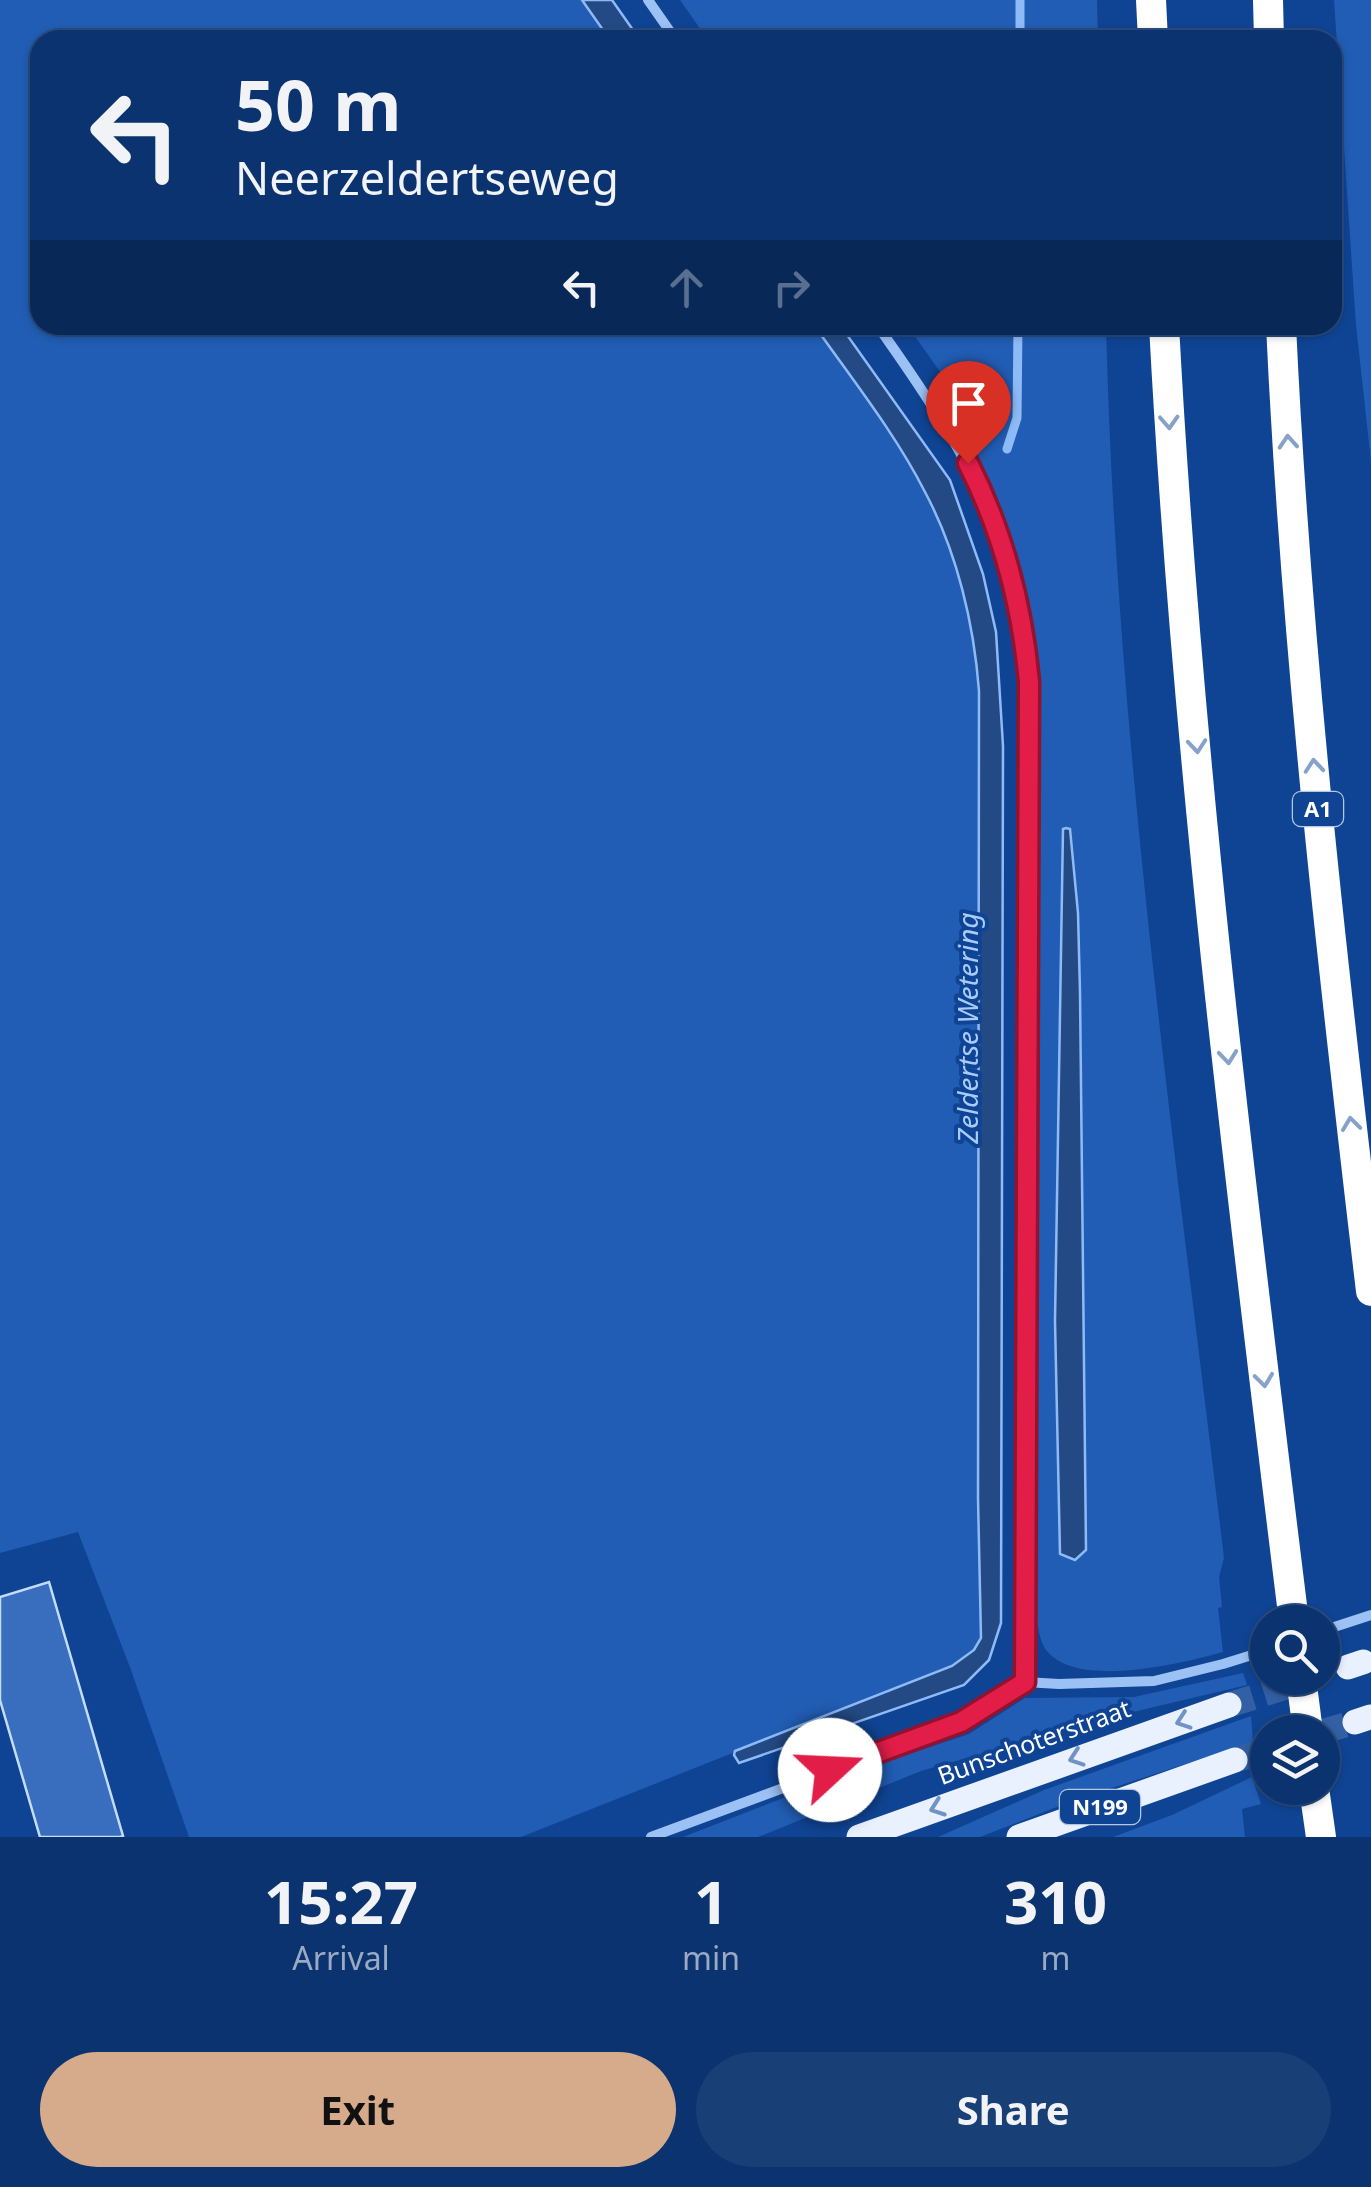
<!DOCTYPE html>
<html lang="en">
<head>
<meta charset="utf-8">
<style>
	body { margin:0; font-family:"Noto Sans",sans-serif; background:#193f77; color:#f1f3f6; height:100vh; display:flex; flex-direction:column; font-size:38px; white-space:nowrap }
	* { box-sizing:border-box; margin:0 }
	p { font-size:32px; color:#9aaac3 }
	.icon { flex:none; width:55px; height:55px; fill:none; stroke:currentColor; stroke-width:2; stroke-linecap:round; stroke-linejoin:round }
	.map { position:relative; height:1837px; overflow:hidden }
	.side { display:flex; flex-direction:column; background:#0b336f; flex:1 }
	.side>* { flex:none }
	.hud { position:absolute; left:30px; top:30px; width:1312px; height:305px; border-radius:30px; box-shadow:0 2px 8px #0004,0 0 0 2px #2b4e82; background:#0b336f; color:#f1f3f6; overflow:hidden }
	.fabs { position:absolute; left:1250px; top:1605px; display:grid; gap:20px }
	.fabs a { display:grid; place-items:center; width:90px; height:90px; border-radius:50%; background:#0b336f; box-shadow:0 2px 8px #0004,0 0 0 2px #2b4e82; font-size:50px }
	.pin { position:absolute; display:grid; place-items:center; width:85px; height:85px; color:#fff; margin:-102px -42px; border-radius:50% 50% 50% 0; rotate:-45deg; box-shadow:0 0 10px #0007 }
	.pin .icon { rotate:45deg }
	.me { position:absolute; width:110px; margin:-55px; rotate:70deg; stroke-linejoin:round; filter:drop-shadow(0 0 8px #0008) }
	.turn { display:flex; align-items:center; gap:35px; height:210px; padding:0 40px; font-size:45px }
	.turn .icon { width:130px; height:130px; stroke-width:2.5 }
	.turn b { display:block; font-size:70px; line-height:85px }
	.lanes { display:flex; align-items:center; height:95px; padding:0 40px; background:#0003; justify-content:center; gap:50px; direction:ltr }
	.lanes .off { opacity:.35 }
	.eta { display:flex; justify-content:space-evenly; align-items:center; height:170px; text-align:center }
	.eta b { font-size:60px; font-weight:700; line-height:70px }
	.action { display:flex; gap:20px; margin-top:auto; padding:20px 40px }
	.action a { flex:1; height:115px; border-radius:60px; background:#d6ab8b; color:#111; font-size:40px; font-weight:700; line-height:115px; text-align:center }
	.action a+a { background:#193f77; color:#f1f3f6 }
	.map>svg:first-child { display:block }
	.green { fill:#215db4; fill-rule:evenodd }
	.water { fill:#234a85; stroke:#8ebbf8; stroke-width:2.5 }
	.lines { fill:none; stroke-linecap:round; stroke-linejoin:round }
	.stream { stroke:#8ebbf8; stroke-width:9 }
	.building { fill:#386ebd; stroke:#c4dcfe; stroke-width:2.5 }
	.primary-tunnel { stroke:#3360a4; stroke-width:25; stroke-dasharray:25 12; stroke-linecap:butt }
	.minor { stroke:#9cc1f4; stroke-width:10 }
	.primary { stroke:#e9f1ff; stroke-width:25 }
	.motorway { stroke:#fff; stroke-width:30 }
	.motorway-bridge { stroke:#fff; stroke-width:30 }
	.oneway { stroke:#87a2ca }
	.oneway2 { stroke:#7192c4 }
	.route-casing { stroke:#92132f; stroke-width:25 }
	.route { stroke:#e11d48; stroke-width:18 }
	.labels { text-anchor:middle; stroke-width:8; stroke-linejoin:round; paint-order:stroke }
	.shield { fill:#0f4494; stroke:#b7c7df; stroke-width:2.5 }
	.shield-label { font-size:22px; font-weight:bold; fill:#fff }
	.street-label { font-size:25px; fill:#fff; stroke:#0f4494 }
	.water-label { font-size:28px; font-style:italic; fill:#a9cbfb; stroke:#0f4494 }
</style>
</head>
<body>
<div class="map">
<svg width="1371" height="1837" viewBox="0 0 1371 1837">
	<rect width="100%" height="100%" fill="#0f4494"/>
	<g class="green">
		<path d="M0 0H582L610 40H40V325H814C852 379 895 433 925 492 957 552 974 624 979 691L978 1498 981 1638 974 1650 952 1666 521 1837H189L131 1670 78 1532 0 1553Z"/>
		<path d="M680 0H1097L1098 40H708Z"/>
		<path d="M1334 0H1371V461L1356 325Z"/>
		<path d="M907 325H1106C1116 738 1175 1148 1224 1558L1219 1577 1222 1607 1218 1608 1223 1652C1183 1663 1077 1690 1046 1650 1039 1641 1038 1624 1035 1612L1038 743 1031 632 1010 541 975 456 970 414ZM1066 828 1070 829 1078 913 1086 1549 1060 1554 1055 1321 1063 830Z"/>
		<path d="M1243 1673 1247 1685 1095 1721 921 1771 758 1837H683L827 1781 969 1734 1025 1698 1134 1697Z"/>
		<path d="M1251 1716 1253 1742 1072 1801 980 1837H938L1044 1790Z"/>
		<path d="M1252 1777 1261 1804 1242 1809 1245 1837H1113L1172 1815Z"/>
	</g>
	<g class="water">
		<path d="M582 0H612L640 40H610Z"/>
		<path d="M814 325H840L950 480 983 574 996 632 1003 746 1001 1623 989 1660 964 1685 739 1763 734 1755 735 1751 952 1666 974 1650 981 1638 978 1498 979 691C974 624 957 552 925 492 895 433 852 379 814 325Z"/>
		<path d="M1066 828 1070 829 1078 913 1080 992 1086 1550 1075 1560 1060 1554 1055 1321 1063 829Z"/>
	</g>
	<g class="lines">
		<g class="stream">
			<path d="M1020 40V0"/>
			<path d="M1007 449 1017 418 1018 325"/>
		</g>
	</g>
	<path class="building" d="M49 1582 123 1836 120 1837H40L0 1700V1597Z"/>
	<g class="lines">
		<g class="primary-tunnel">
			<path d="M1229 1705 1315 1678"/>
			<path d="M1321 1732 1355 1722"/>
			<path d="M1235 1760 1268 1750"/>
		</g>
		<g class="minor">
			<path d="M648 0 676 40"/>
			<path d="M877 325C972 459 1026 549 1029 718L1025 1682"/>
			<path d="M1322 1631 1371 1615"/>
			<path d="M651 1837 961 1722 1025 1682 1059 1684 1154 1681 1223 1664 1268 1650"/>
		</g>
		<g class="primary">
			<path d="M1348 1667 1363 1662"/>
			<path d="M1355 1722 1370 1717"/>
			<path d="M859 1837 1229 1705"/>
			<path d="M1019 1837 1235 1760"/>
		</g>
		<g class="motorway">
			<path d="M1151 0 1153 40"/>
			<path d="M1268 0 1269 40"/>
			<path d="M1164 325C1187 759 1241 1191 1294 1622"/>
			<path d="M1281 325C1296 648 1333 970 1371 1291"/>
			<path d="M1314 1788 1321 1837"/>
		</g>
		<path class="motorway-bridge" d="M1301 1678 1308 1732"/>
	</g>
	<defs><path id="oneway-chevron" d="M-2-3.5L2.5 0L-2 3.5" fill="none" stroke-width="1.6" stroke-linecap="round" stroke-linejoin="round" transform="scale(2.5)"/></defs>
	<g class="oneway">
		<use href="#oneway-chevron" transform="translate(1169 422) rotate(87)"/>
		<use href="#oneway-chevron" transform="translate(1288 442) rotate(-94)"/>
		<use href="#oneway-chevron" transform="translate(1197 746) rotate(85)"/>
		<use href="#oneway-chevron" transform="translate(1314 766) rotate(-95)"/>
		<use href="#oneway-chevron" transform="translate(1228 1057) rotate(84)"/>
		<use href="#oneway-chevron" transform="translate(1351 1124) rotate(-97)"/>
		<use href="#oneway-chevron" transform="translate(1264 1380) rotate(83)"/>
	</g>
	<g class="oneway2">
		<use href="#oneway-chevron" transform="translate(1183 1721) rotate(161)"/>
		<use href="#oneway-chevron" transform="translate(1076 1758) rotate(161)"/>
		<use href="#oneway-chevron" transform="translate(937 1808) rotate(160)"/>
	</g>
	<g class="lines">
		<defs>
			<path id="route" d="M830 1770 961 1722 1025 1682 1029 682C1022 605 1003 532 968 463"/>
		</defs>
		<use href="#route" class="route-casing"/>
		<use href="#route" class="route"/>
	</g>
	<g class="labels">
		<g class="shield">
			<rect x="1293" y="792" width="50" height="34" rx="8"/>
			<rect x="1060" y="1790" width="80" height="34" rx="8"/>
		</g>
		<g class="shield-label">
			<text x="1318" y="817">A1</text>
			<text x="1100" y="1815">N199</text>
		</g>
		<g class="street-label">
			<text transform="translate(1034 1742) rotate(-20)" y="9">Bunschoterstraat</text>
		</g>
		<g class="water-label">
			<text transform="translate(968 1028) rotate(-90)" y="10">Zeldertse Wetering</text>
		</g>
	</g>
</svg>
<div class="fabs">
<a><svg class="icon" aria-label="search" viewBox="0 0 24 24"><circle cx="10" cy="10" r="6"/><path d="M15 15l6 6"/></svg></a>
<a><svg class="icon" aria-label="layers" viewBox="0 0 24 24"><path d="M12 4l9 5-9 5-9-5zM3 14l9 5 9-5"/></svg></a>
</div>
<div class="pin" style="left:968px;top:463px;background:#d93025"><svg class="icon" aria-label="arrive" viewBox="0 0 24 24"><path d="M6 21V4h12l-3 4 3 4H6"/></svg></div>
<svg class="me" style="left:830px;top:1770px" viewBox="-20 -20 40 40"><circle r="19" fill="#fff"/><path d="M0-13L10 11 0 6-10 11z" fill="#e11d48"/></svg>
<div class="hud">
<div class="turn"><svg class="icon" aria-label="left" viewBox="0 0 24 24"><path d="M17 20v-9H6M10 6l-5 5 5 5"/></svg><div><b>50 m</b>Neerzeldertseweg</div></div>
<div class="lanes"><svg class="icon" aria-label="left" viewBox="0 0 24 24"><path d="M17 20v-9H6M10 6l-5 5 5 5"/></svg><svg class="icon off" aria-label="ahead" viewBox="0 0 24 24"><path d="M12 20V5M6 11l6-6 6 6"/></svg><svg class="icon off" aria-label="right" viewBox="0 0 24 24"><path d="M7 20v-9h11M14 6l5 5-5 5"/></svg></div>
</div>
</div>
<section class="side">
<div class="eta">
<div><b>15:27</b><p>Arrival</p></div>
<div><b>1</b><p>min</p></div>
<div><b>310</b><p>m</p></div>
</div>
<div class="action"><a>Exit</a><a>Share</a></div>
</section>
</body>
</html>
